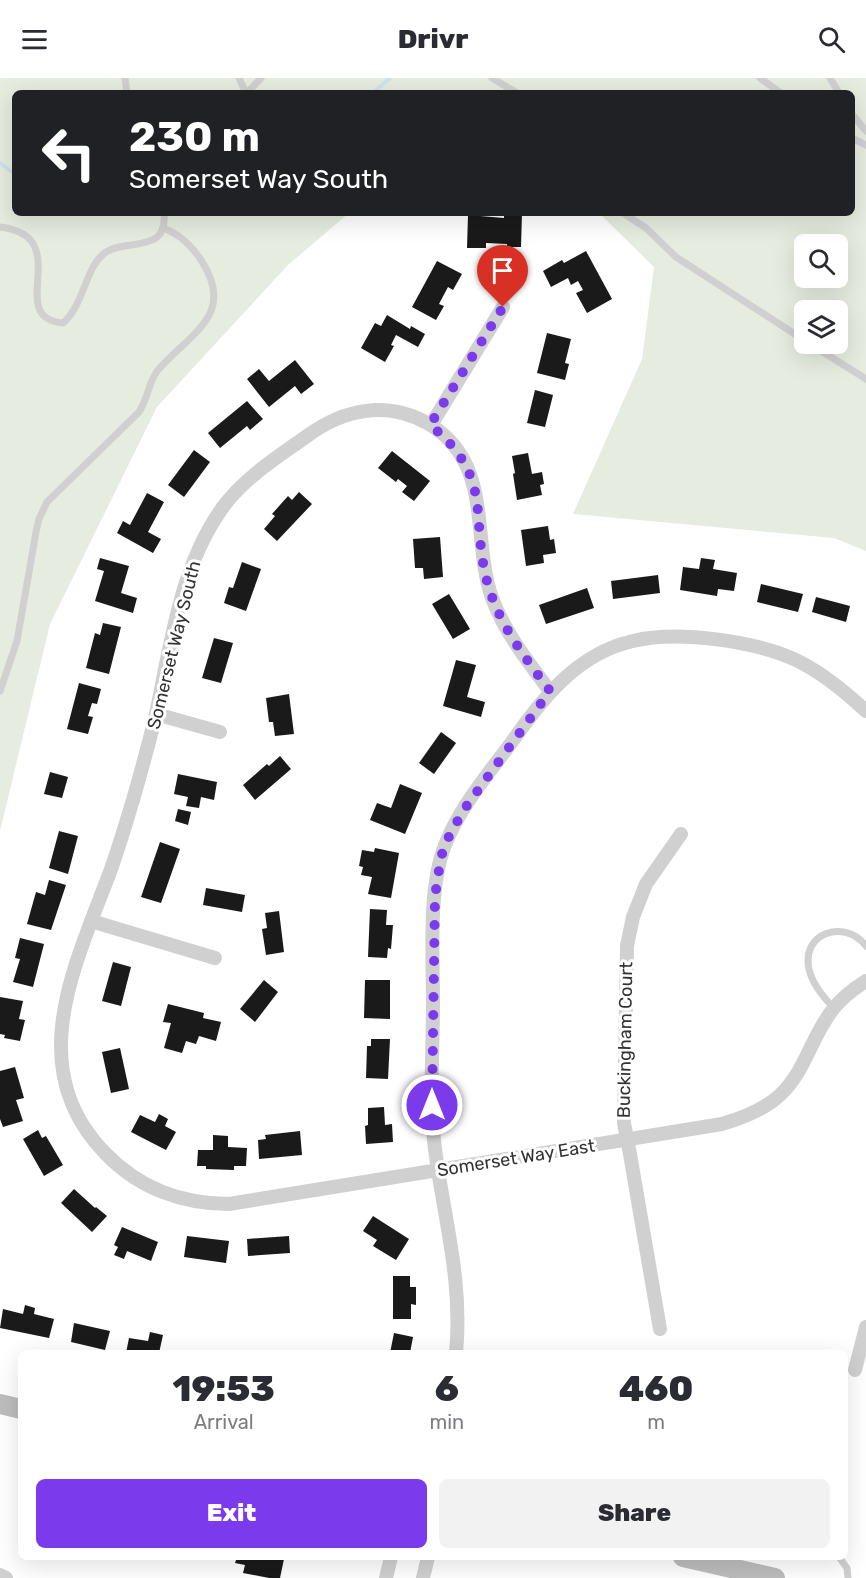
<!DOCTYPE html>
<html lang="en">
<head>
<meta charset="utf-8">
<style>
	body { margin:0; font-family:Rubik,sans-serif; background:#f2f2f3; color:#2b2b33; height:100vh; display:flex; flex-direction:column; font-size:22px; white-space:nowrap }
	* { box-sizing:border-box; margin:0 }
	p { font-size:20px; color:#7c7c81 }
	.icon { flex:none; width:33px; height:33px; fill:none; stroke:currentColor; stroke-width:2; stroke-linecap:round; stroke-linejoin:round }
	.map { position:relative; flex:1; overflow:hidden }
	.sheet { position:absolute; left:18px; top:1272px; width:830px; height:210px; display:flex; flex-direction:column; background:#fff; border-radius:9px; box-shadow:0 6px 24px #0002 }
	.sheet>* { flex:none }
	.hud { position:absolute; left:12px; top:12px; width:843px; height:126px; border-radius:9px; box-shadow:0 6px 24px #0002; background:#202124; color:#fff; overflow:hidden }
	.tools { position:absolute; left:794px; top:156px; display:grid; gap:12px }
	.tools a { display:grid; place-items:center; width:54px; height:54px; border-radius:9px; background:#fff; box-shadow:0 6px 24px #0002; font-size:30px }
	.pin { position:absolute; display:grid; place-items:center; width:51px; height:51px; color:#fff; margin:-62px -26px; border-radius:50% 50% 50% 0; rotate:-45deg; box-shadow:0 0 6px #0007 }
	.pin .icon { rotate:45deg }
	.me { position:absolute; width:66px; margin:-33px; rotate:0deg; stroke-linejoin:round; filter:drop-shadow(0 0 4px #0008) }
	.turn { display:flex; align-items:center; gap:21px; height:126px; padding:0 18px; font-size:27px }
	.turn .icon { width:78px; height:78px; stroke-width:2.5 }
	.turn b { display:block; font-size:42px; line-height:51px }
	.eta { display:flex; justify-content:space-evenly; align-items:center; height:102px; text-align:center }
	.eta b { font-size:36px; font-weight:800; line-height:42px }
	.cta { display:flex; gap:12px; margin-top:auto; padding:12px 18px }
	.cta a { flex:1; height:69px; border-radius:9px; background:#7c3aed; color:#fff; font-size:24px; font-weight:800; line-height:69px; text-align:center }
	.cta a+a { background:#f2f2f3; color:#2b2b33 }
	header { display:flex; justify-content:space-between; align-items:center; height:78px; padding:0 18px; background:#fff; font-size:27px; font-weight:800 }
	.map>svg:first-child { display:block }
	.green { fill:#e6ecdf; fill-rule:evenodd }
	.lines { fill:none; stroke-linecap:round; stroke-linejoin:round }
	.stream { stroke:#cfe2ee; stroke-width:4 }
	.building { fill:#1a1a1a }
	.lane { stroke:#d0d0d0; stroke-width:7 }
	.street { stroke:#d0d0d0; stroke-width:14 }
	.secondary { stroke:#bdbdbd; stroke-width:20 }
	.route { stroke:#7c3aed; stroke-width:10; stroke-dasharray:0 18 }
	.labels { text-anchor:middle; stroke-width:6; stroke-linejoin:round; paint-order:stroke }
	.street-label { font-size:18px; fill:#333; stroke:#fff }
</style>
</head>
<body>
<header><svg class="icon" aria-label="menu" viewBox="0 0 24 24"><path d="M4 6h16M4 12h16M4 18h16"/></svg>Drivr<svg class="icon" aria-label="search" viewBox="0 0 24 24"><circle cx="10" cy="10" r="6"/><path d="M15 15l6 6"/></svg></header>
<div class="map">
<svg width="866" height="1500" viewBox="0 0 866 1500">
	<rect width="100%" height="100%" fill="#fff"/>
	<path class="green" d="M0 0H866V473L834 460 573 436 642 281 654 189 599 135H852V15H15V135H349L288 187 157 329 50 546 0 753ZM804 166H837V200H804ZM804 232H837V266H804Z"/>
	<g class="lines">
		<g class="stream">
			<path d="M373 15 390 0"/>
			<path d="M0 85 15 96"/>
		</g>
	</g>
	<g class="building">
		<path d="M504 135H522L521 169H507V166L486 165V170H467L468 137 504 140Z"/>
		<path d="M586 173 612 221 587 235 576 215 583 212 578 203 571 207 568 200 551 209 543 193 562 182 564 185Z"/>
		<path d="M437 183 462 196 453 212 448 209 439 226 444 228 436 242 412 229Z"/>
		<path d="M387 237 410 251 411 248 425 256 418 269 396 257 391 267 394 268 385 284 361 270 375 245 381 248Z"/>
		<path d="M547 255 571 261 565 285 569 286 565 302 537 295Z"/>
		<path d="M295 282 314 306 301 316 295 308 269 329 247 301 259 291 269 303Z"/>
		<path d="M535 312 553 317 545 349 527 345Z"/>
		<path d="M247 323 263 341 250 352 247 348 220 370 208 355Z"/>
		<path d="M194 372 210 384 184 419 168 407Z"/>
		<path d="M392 373 430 403 414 423 402 414 407 408 398 401 396 404 378 390Z"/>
		<path d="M528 375 532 396 542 394 544 406 540 407 542 417 517 422 513 396 515 395 512 378Z"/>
		<path d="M299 414 312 426 277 463 264 451 275 438 272 436 288 418 292 422Z"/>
		<path d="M147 415 164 424 148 454 161 461 153 475 117 455 123 443 130 447Z"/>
		<path d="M548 448 550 462 554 461 556 475 543 477 544 485 526 488 521 452Z"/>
		<path d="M440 459 443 499 424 501 423 490H415L413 461Z"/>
		<path d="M100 480 129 488 121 515 137 520 133 535 95 523 104 493 97 491Z"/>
		<path d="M701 480 715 482 713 491 737 495 734 513 718 511 717 518 680 512 683 489 699 491Z"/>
		<path d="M242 484 261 491 246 533 224 525 229 509 233 510Z"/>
		<path d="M658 497 660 515 613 521 611 503Z"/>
		<path d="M761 506 803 516 798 534 757 524Z"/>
		<path d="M587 510 594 530 546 546 539 527Z"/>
		<path d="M449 516 470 551 453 561 432 526Z"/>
		<path d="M816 519 850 528 846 544 812 534Z"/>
		<path d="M103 545 121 549 109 596 86 590 95 555 100 557Z"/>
		<path d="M214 560 233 565 221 605 202 600Z"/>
		<path d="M456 582 476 587 467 619 485 624 481 639 443 628Z"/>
		<path d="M79 605 101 611 97 626 92 625 88 638 93 639 88 656 67 651Z"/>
		<path d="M289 616 294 656 275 658 273 644H269L266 620Z"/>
		<path d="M441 654 456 665 434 696 419 685Z"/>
		<path d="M280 678 291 691 255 722 243 707 267 686 269 688Z"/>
		<path d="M50 694 68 699 62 720 44 716Z"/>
		<path d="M178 696 217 704 214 722 201 719 199 730 186 728 188 719 174 716Z"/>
		<path d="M400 706 422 715 405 756 370 742 377 725 391 730Z"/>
		<path d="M178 731 191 734 188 747 175 743Z"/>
		<path d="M59 753 78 758 68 796 49 790Z"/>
		<path d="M160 764 180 771 161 825 141 819Z"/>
		<path d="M375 770 399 775 391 820 368 816 372 799 361 797 363 789 359 788 362 772 374 774Z"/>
		<path d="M49 802 66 807 51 852 27 846 36 814 45 817Z"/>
		<path d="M206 810 245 817 242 834 203 827Z"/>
		<path d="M370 831 387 832 386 847H393L391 871 388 870 387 880 368 879Z"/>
		<path d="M279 833 284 874 266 877 262 851 267 850 265 835Z"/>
		<path d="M20 860 44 866 33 909 13 904 20 881 15 880Z"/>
		<path d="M113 884 131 889 121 928 102 923Z"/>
		<path d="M264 902 278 914 255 944 240 931Z"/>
		<path d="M365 902H390V941L364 940Z"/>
		<path d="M0 919 23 923 19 941 25 942 20 963 4 960 5 957 0 956Z"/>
		<path d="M168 926 204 935 203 940 221 944 216 963 199 958 196 966 186 963 182 975 164 970 171 945 163 944Z"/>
		<path d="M371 961H390L388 1001 366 1000 367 968H371Z"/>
		<path d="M120 970 129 1011 111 1015 102 974Z"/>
		<path d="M15 989 24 1020 16 1022 23 1043 3 1049 0 1041V993Z"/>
		<path d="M384 1029 385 1047 392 1046 393 1064 366 1066 365 1048 368 1047V1030Z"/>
		<path d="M159 1036 168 1041 165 1048 176 1054 166 1072 131 1054 140 1037 155 1044Z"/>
		<path d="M38 1052 42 1060 46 1058 63 1087 44 1098 23 1061Z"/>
		<path d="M300 1053 302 1077 259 1081 258 1062 266 1061 265 1057Z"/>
		<path d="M213 1057 228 1058V1069L247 1070 246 1088H234V1092L206 1091V1088H197L198 1072H213Z"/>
		<path d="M74 1111 95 1130 96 1129 107 1138 92 1154 61 1125Z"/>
		<path d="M373 1138 409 1161 396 1182 373 1168 377 1162 363 1153Z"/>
		<path d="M122 1149 158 1164 151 1183 127 1173 124 1181 114 1177 118 1169 114 1167Z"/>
		<path d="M187 1158 229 1163 226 1185 184 1179Z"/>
		<path d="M289 1158 290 1175 248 1178 247 1161Z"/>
		<path d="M393 1198H410V1209H416V1227L411 1226V1241H393Z"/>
		<path d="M25 1227 35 1230 34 1236 54 1241 49 1260 0 1250 3 1231 23 1236Z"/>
		<path d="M74 1245 110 1253 105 1272 71 1264Z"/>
		<path d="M150 1254 163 1257 159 1275H126L129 1260 148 1263Z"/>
		<path d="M394 1255 413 1259 410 1275H390Z"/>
		<path d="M237 1479H274L284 1481 280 1500H269L243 1495 245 1487 235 1485Z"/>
	</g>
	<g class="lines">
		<g class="lane">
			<path d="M125 0 127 15"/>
			<path d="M239 0 246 15"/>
			<path d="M492 0 517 15"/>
			<path d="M760 0 781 15"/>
			<path d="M830 0 839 15"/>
			<path d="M247 15 261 0"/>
			<path d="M852 36 866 53"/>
			<path d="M852 60 866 67"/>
			<path d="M623 135 646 150 676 179 804 262"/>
			<path d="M0 149C77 158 3 240 63 245 85 226 85 188 106 174 126 160 168 177 164 135"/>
			<path d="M810 266 866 301"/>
			<path d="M0 613 17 563 36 454 39 441 47 424 139 334C148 321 149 302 158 292 190 255 237 237 201 182 191 167 180 156 163 150"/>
			<path d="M834 930C824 920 812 905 809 891 801 855 844 840 866 868"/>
			<path d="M839 1479 847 1490 848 1500"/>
		</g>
		<g class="street">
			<path d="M431 347 503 229"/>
			<path d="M550 613C528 584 505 555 492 520 471 460 494 385 429 346 387 322 344 331 307 358 278 379 245 399 223 429 180 488 171 566 156 636 149 665 141 694 133 722 124 751 116 780 105 807 70 898 26 995 106 1076 139 1110 182 1126 229 1126L722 1046C743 1040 764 1032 780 1017 806 993 812 956 834 930 843 919 855 910 866 903"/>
			<path d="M156 636 220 654"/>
			<path d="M91 843 215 880"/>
			<path d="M660 1251 630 1076 624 1045 627 868 633 839 646 806 681 756"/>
			<path d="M456 1275C463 1203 444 1141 435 1071 429 1023 433 972 433 924 433 877 428 810 445 767 460 728 490 694 514 661 544 618 579 575 633 563 678 552 756 563 798 583 824 596 845 614 866 633"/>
			<path d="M855 1292 866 1249"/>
			<path d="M0 1497 6 1500"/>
			<path d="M386 1500 391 1479"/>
			<path d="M423 1500 428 1479"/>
		</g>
		<g class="secondary">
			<path d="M0 1326 21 1331"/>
			<path d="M683 1479 775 1500"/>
		</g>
	</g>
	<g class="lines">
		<path class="route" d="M432 1027 435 818 441 779 446 764 463 733 550 613C526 581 501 549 489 510 468 442 497 401 430 347L503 229"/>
	</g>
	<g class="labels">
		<g class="street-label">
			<text transform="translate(174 567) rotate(-76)" y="6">Somerset Way South</text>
			<text transform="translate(625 962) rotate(-89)" y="6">Buckingham Court</text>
			<text transform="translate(516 1080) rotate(-9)" y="6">Somerset Way East</text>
		</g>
	</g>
</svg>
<div class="tools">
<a><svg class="icon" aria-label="search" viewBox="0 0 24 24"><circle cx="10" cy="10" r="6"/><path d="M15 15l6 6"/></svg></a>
<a><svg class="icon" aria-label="layers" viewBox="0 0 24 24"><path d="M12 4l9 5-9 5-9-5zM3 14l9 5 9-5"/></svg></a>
</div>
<div class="pin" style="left:503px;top:229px;background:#d93025"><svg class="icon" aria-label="arrive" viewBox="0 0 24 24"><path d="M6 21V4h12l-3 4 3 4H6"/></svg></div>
<svg class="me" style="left:432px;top:1027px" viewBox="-20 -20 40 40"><circle r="17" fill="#7c3aed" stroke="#fff" stroke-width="3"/><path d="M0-11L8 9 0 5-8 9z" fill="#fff"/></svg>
<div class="hud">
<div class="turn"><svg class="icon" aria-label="left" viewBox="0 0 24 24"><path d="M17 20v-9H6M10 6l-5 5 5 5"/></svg><div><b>230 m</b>Somerset Way South</div></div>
</div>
<section class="sheet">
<div class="eta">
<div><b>19:53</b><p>Arrival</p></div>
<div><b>6</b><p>min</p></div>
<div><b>460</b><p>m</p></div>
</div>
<div class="cta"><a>Exit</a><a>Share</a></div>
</section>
</div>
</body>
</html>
